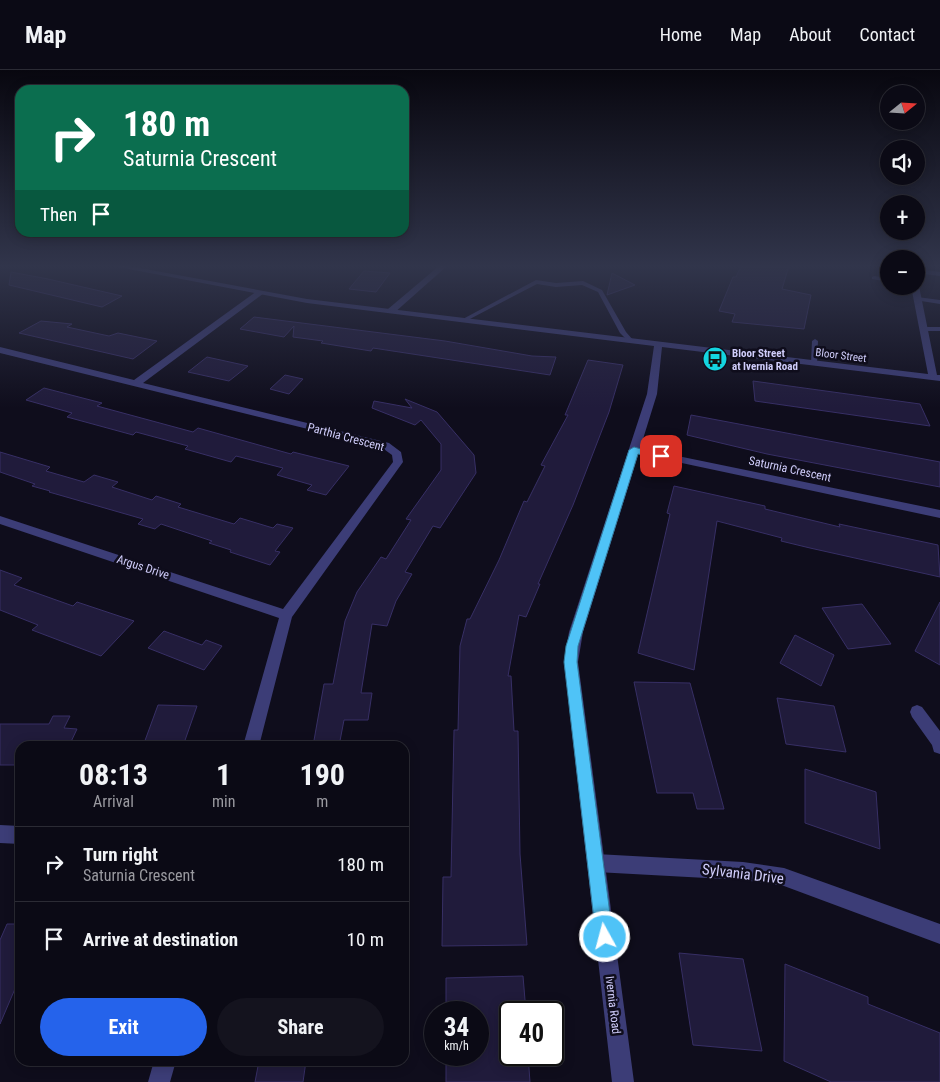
<!DOCTYPE html>
<html lang="en">
<head>
<meta charset="utf-8">
<style>
	body { margin:0; font-family:"Roboto Condensed",sans-serif; background:#14131e; color:#f1f3f6; height:100vh; display:flex; flex-direction:column; font-size:19px; white-space:nowrap }
	* { box-sizing:border-box; margin:0 }
	p { font-size:16px; color:#9a9aa0 }
	.icon { flex:none; width:28px; height:28px; fill:none; stroke:currentColor; stroke-width:2; stroke-linecap:round; stroke-linejoin:round }
	.map { position:relative; flex:1; overflow:hidden }
	.side { position:absolute; left:15px; top:671px; width:394px; height:325px; display:flex; flex-direction:column; background:#0b0a15; border-radius:15px; box-shadow:0 2px 12px #0003,0 0 0 1px #2b2b34 }
	.side>* { flex:none }
	.top-card { position:absolute; left:15px; top:15px; width:394px; height:152px; border-radius:15px; box-shadow:0 2px 12px #0003,0 0 0 1px #2b2b34; background:#0b6e4f; color:#fff; overflow:hidden }
	.needle { width:32px; rotate:72deg }
	.tools { position:absolute; left:880px; top:15px; display:grid; gap:10px }
	.tools a { display:grid; place-items:center; width:45px; height:45px; border-radius:50%; background:#0b0a15; box-shadow:0 2px 12px #0003,0 0 0 1px #2b2b34; font-size:25px }
	.speed { position:absolute; left:424px; top:931px; display:flex; gap:10px; font-size:25px; font-weight:700; text-align:center }
	.speed>* { display:grid; place-content:center; width:65px; height:65px; border-radius:50%; background:#0b0a15; box-shadow:0 2px 12px #0003,0 0 0 1px #2b2b34; line-height:1 }
	.speed small { font-size:12px; font-weight:400 }
	.speed .limit { border:2px solid #111; border-radius:8px; background:#fff; color:#111 }
	.pin { position:absolute; display:grid; place-items:center; width:42px; height:42px; color:#fff; margin:-21px; border-radius:10px; box-shadow:0 2px 8px #0006 }
	.me { position:absolute; width:55px; margin:-28px; rotate:353deg; stroke-linejoin:round; filter:drop-shadow(0 0 4px #0008) }
	.turn { display:flex; align-items:center; gap:18px; height:105px; padding:0 25px; font-size:22px }
	.turn .icon { width:65px; height:65px; stroke-width:2.5 }
	.turn b { display:block; font-size:35px; line-height:42px }
	.then { display:flex; align-items:center; height:48px; padding:0 25px; background:#0003; gap:10px; font-size:19px }
	.eta { display:flex; justify-content:space-evenly; align-items:center; height:85px; text-align:center }
	.eta b { font-size:30px; font-weight:700; line-height:35px }
	.action { display:flex; gap:10px; margin-top:auto; padding:10px 25px }
	.action a { flex:1; height:58px; border-radius:30px; background:#2563eb; color:#fff; font-size:20px; font-weight:700; line-height:58px; text-align:center }
	.action a+a { background:#14131e; color:#f1f3f6 }
	ul { padding:0; list-style:none }
	li { display:flex; align-items:center; gap:15px; height:75px; padding:0 25px; border-top:1px solid #2b2b34 }
	li div { flex:1 }
	li b { display:block; font-size:19px }
	li em { font-style:normal }
	header { display:flex; align-items:center; gap:30px; box-sizing:border-box; height:70px; padding:0 25px; background:#0b0a15; border-bottom:1px solid #2b2b34 }
	header strong { font-size:24px }
	nav { display:flex; gap:28px; margin-inline-start:auto; font-size:18px }
	.map>svg:first-child { display:block }
	.building { fill:#201b3b; stroke:#372f65 }
	.lines { fill:none; stroke-linecap:round; stroke-linejoin:round }
	.service { fill:#3c3d77; fill-rule:evenodd }
	.minor { fill:#3c3d77; fill-rule:evenodd }
	.tertiary { fill:#3c3d77; fill-rule:evenodd }
	.route { fill:#4fc3f7; stroke:#337fa1 }
	.labels { text-anchor:middle; stroke-width:5; stroke-linejoin:round; paint-order:stroke }
	.far-poi-label { font-size:11px; font-weight:bold; fill:#d0cdfb; stroke:#0f0d1c; text-anchor:start }
	.far-street-label { font-size:11px; fill:#d0cdfb; stroke:#0f0d1c }
	.street-label { font-size:12px; fill:#d0cdfb; stroke:#0f0d1c }
	.near-street-label { font-size:15px; fill:#d0cdfb; stroke:#0f0d1c }
</style>
</head>
<body>
<header>
<strong>Map</strong>
<nav><a>Home</a><a>Map</a><a>About</a><a>Contact</a></nav>
</header>
<div class="map">
<svg width="940" height="1012" viewBox="0 0 940 1012">
	<rect width="100%" height="100%" fill="#0f0d1c"/>
	<g class="building">
		<path d="M741 196H789L782 219 811 225 804 259 732 252 735 244 719 241 733 207H736Z"/>
		<path d="M364 201 390 203 376 222 349 219Z"/>
		<path d="M11 202 48 209 122 226 102 237 9 215Z"/>
		<path d="M612 203 635 215 607 225Z"/>
		<path d="M254 247 445 271 532 286 556 287 550 305 373 278 371 281 321 273 323 271 293 267 294 256 284 267 240 259Z"/>
		<path d="M41 251 72 254 67 257 109 266 118 263 157 271 133 289 19 263Z"/>
		<path d="M207 287 248 296 229 311 188 302Z"/>
		<path d="M588 290 623 295 609 342 573 435 538 514H540L526 547 519 545 508 606H511L514 661H518L520 784 527 875 442 876 443 807H451L454 660H458L460 576 467 549H470L499 490 524 431 527 432 545 396 541 395 568 345H565Z"/>
		<path d="M285 305 303 309 289 324 270 319Z"/>
		<path d="M753 311 920 334 930 356 755 331Z"/>
		<path d="M44 318 102 333 97 336 193 362 198 358 291 384 293 382 349 396 326 425 307 420 312 415 277 405 283 398 236 386 231 392 185 379 188 376 136 362 133 365 67 347 72 343 26 330Z"/>
		<path d="M405 329 437 342 474 385 476 403 440 458 433 456 405 502 412 504 396 531 387 556 372 554 361 623H372L368 650H344L339 676H313L324 614H333L345 551 357 522 381 487 386 489 411 450 406 449 441 400V374L421 350 415 355 372 338 374 331 412 338Z"/>
		<path d="M691 345 940 392V417L767 384 687 365Z"/>
		<path d="M0 382 50 397 46 401 84 412 94 405 118 412 112 417 152 430 156 426 181 434 178 437 234 454 240 448 273 458 277 454 293 458 275 481 280 482 270 495 230 482 231 480 209 473 212 471 161 454 155 459 138 454 143 449 49 422 50 421 32 416 35 414 0 402Z"/>
		<path d="M674 416 765 436V439L840 457 839 454 938 475 940 507 810 478 781 471 782 468 717 451 694 600 638 583 670 444 667 443Z"/>
		<path d="M0 500 22 508 14 515 73 536 77 532 134 551 101 586 61 571 32 560 38 555 0 540Z"/>
		<path d="M940 532V595L915 581Z"/>
		<path d="M862 534 891 574 848 579 822 538Z"/>
		<path d="M164 561 202 575 206 570 222 576 204 600 148 578Z"/>
		<path d="M795 565 834 585 821 616 780 593Z"/>
		<path d="M634 612 690 613 724 739H697L693 723H657Z"/>
		<path d="M777 628 834 636 846 682 786 674Z"/>
		<path d="M158 635 197 636 183 676H143Z"/>
		<path d="M53 646H70L64 658 77 659 69 676H20V695H0V654H49Z"/>
		<path d="M805 699 876 722 880 779 805 753Z"/>
		<path d="M7 854H20V907L0 954V870Z"/>
		<path d="M679 883 743 889 762 981 693 975Z"/>
		<path d="M785 894 868 927V934L940 963V1012H831L784 991Z"/>
		<path d="M523 906 526 942H510V985H528L530 1012H446V985H478V942H446V908Z"/>
		<path d="M259 991H306L303 1012H255Z"/>
	</g>
	<g class="lines">
		<g class="service">
			<path d="M916 199 940 202V206L916 203Z"/>
			<path d="M874 206 889 208V212L872 209V207Z"/>
			<path d="M536 210 556 213 583 211 602 220 626 262 633 270 628 271 620 263 598 222 582 215 556 217 537 214 466 251 461 250Z"/>
			<path d="M917 227 940 230V234L915 230 914 229Z"/>
			<path d="M940 257V261H923L920 259 923 257Z"/>
			<path d="M815 269 818 271 817 293 814 295 811 293 812 271Z"/>
		</g>
		<g class="minor">
			<path d="M439 196H447L394 243H388V239Z"/>
			<path d="M257 221 264 223 143 313 389 373 401 382 403 392 292 547 259 676H243L279 548 0 454V446L283 539 393 392 392 385 381 377 0 283V277L134 310Z"/>
			<path d="M634 377 940 440V448L630 382 629 380Z"/>
			<path d="M917 635 922 637 940 661V684L934 682 932 675 912 647 910 642 912 637Z"/>
			<path d="M0 755 20 756V774L0 773Z"/>
			<path d="M596 784 743 792 784 798 940 854V874L784 816 743 810 596 802 590 799 587 793 590 787Z"/>
			<path d="M154 991H176L170 1012H148Z"/>
		</g>
		<path class="tertiary" d="M113 196H129L307 229 928 304 911 216H916V214L919 216 937 305H940V311L662 277 657 324 583 562 578 592 634 1012H612L564 592 569 562 647 324 654 276 307 233Z"/>
	</g>
	<linearGradient id="sky" x2="0" y2="1"><stop stop-color="#08070f"/><stop offset="0.58" stop-color="#31354b"/><stop offset="1" stop-color="#31354b" stop-opacity="0"/></linearGradient>
	<rect width="940" height="338" fill="url(#sky)"/>
	<path class="route" d="M634 377 666 386 661 389 638 384 578 576 577 592 613 867 611 874 605 876 599 874 596 867 564 592 566 576 629 380Z"/>
	<defs>
		<symbol id="bus-disc" viewBox="-11 -11 22 22"><circle r="9.5" fill="#14d5e0" stroke="#0f0d1c"/><path d="M-5-6H5V4H4V6H2V4H-2V6H-4V4H-5ZM-3.5-4V0h7V-4ZM-3.5 1.2v1.5H-2V1.2ZM2 1.2v1.5H3.5V1.2Z" fill="#111"/></symbol>
	</defs>
	<g fill-rule="evenodd">
		<use href="#bus-disc" x="701" y="275" width="28" height="28"/>
	</g>
	<g class="labels">
		<g class="far-poi-label">
			<text x="732" y="287">Bloor Street<tspan x="732" dy="13">at Ivernia Road</tspan></text>
		</g>
		<g class="far-street-label">
			<text transform="translate(841 285) rotate(7)" y="4">Bloor Street</text>
		</g>
		<g class="street-label">
			<text transform="translate(346 367) rotate(15)" y="4">Parthia Crescent</text>
			<text transform="translate(790 399) rotate(12)" y="4">Saturnia Crescent</text>
			<text transform="translate(143 497) rotate(18)" y="4">Argus Drive</text>
			<text transform="translate(613 935) rotate(83)" y="4">Ivernia Road</text>
		</g>
		<g class="near-street-label">
			<text transform="translate(743 804) rotate(7)" y="5">Sylvania Drive</text>
		</g>
	</g>
</svg>
<div class="tools">
<a><svg class="needle" viewBox="-14 -14 28 28"><path d="M0-13l5 13h-10z" fill="#e53935"/><path d="M0 13l5-13h-10z" fill="#9a9aa0"/></svg></a>
<a><svg class="icon" aria-label="sound" viewBox="0 0 24 24"><path d="M4 9h4l5-4v14l-5-4H4zM17 9q2 3 0 6"/></svg></a>
<a>+</a>
<a>−</a>
</div>
<div class="speed"><div>34<small>km/h</small></div><div class="limit">40</div></div>
<div class="pin" style="left:661px;top:386px;background:#d93025"><svg class="icon" aria-label="arrive" viewBox="0 0 24 24"><path d="M6 21V4h12l-3 4 3 4H6"/></svg></div>
<svg class="me" style="left:605px;top:867px" viewBox="-20 -20 40 40"><circle r="17" fill="#4fc3f7" stroke="#fff" stroke-width="3"/><path d="M0-11L8 9 0 5-8 9z" fill="#fff"/></svg>
<div class="top-card">
<div class="turn"><svg class="icon" aria-label="right" viewBox="0 0 24 24"><path d="M7 20v-9h11M14 6l5 5-5 5"/></svg><div><b>180 m</b>Saturnia Crescent</div></div>
<div class="then">Then<svg class="icon" aria-label="arrive" viewBox="0 0 24 24"><path d="M6 21V4h12l-3 4 3 4H6"/></svg></div>
</div>
<section class="side">
<div class="eta">
<div><b>08:13</b><p>Arrival</p></div>
<div><b>1</b><p>min</p></div>
<div><b>190</b><p>m</p></div>
</div>
<ul>
<li><svg class="icon" aria-label="right" viewBox="0 0 24 24"><path d="M7 20v-9h11M14 6l5 5-5 5"/></svg><div><b>Turn right</b><p>Saturnia Crescent</p></div><em>180 m</em></li>
<li><svg class="icon" aria-label="arrive" viewBox="0 0 24 24"><path d="M6 21V4h12l-3 4 3 4H6"/></svg><div><b>Arrive at destination</b></div><em>10 m</em></li>
</ul>
<div class="action"><a>Exit</a><a>Share</a></div>
</section>
</div>
</body>
</html>
